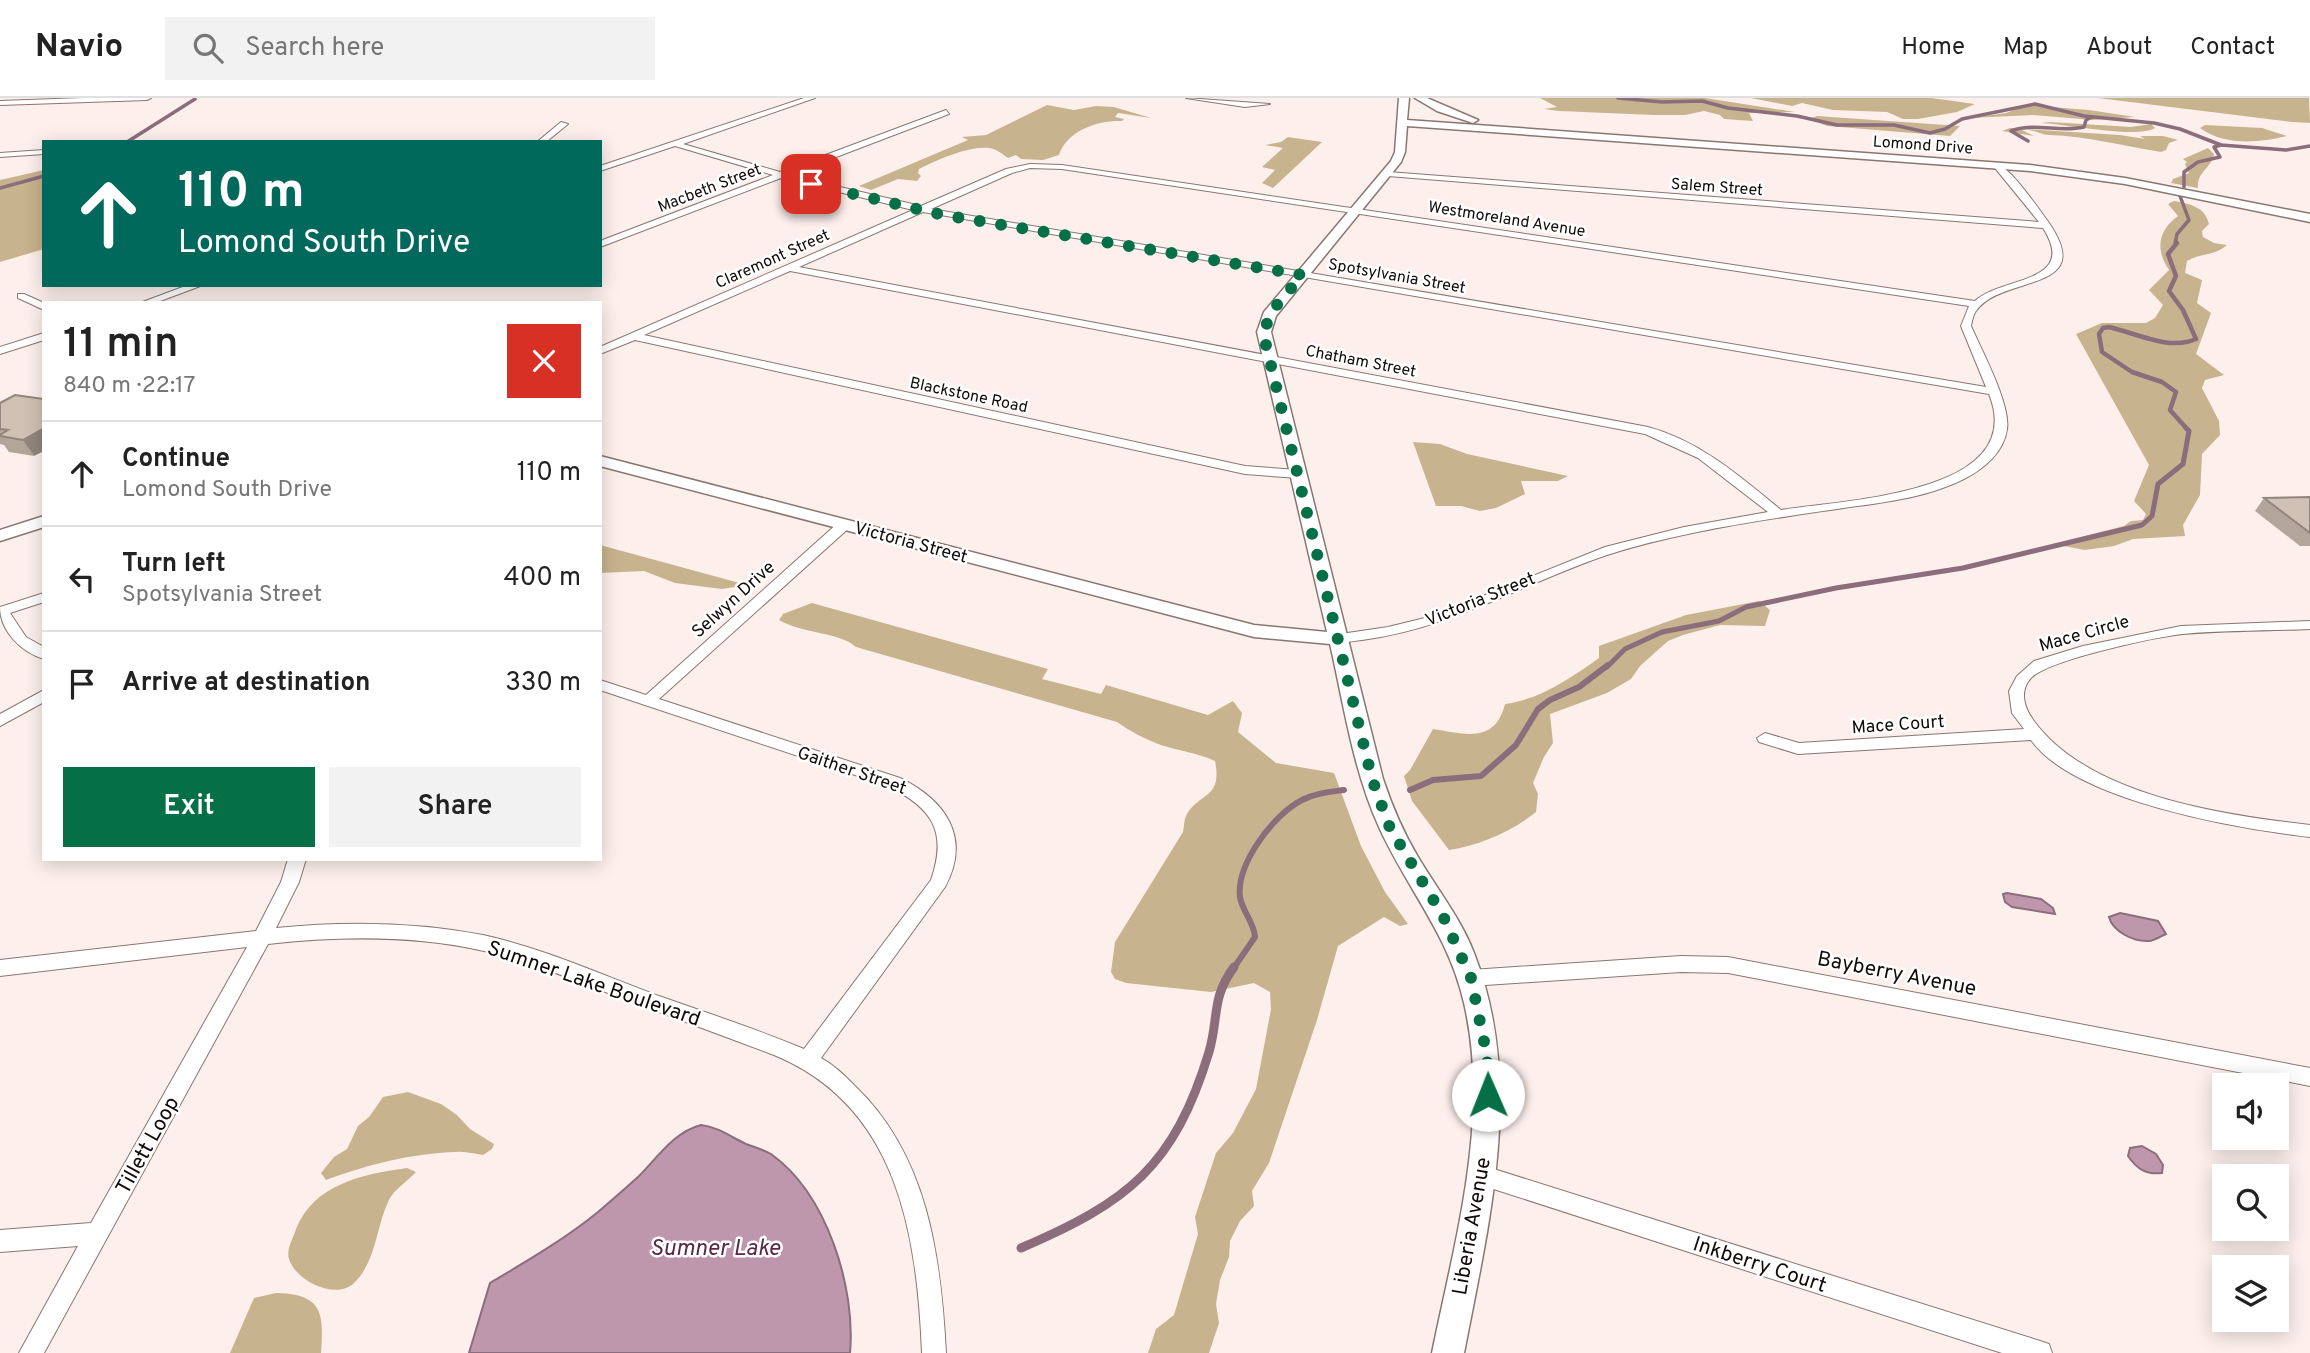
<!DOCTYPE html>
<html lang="en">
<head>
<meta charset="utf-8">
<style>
	body { margin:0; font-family:Overpass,sans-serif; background:#f2f2f2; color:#222; height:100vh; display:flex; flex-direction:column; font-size:26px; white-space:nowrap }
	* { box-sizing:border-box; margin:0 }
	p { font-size:23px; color:#767676 }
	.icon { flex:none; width:38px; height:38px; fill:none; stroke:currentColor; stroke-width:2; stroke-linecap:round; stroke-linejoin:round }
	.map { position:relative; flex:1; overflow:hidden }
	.drawer { position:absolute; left:42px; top:203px; width:560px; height:560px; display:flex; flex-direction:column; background:#fff; border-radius:0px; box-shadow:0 4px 18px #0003 }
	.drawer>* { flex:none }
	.banner { position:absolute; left:42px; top:42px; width:560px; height:147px; border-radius:0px; box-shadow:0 4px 18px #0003; background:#00695c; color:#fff; overflow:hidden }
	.tools { position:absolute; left:2212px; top:975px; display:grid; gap:14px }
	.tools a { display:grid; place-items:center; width:77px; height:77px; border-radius:0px; background:#fff; box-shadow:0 4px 18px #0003; font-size:35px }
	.pin { position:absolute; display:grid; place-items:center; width:60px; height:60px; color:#fff; margin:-30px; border-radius:14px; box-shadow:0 4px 10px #0006 }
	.me { position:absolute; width:77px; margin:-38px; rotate:359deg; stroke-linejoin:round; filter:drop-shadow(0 0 5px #0008) }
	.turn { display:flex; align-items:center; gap:24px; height:147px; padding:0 21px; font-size:32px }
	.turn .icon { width:91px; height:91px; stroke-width:2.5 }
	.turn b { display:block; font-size:49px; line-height:60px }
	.round { display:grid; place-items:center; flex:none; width:74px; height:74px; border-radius:0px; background:#f2f2f2 }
	.summary { display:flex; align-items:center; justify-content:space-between; height:119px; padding:0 21px }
	h1 { font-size:42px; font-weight:600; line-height:52px }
	.primary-button { display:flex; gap:14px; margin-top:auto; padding:14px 21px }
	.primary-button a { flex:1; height:80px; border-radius:0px; background:#056f46; color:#fff; font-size:28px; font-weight:600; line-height:80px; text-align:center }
	.primary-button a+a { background:#f2f2f2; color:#222 }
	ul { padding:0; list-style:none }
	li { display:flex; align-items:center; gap:21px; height:105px; padding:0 21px; border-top:2px solid #e0e0e0 }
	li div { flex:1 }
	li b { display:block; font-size:26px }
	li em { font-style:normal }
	header { display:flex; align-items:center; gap:42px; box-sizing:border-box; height:98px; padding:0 35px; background:#fff; border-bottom:2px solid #e0e0e0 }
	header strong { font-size:33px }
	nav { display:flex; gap:38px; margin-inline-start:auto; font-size:24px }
	.search { width:490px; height:63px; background:#f2f2f2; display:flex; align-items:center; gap:18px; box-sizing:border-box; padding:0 24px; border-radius:0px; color:#767676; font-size:26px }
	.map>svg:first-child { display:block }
	.forest { fill:#c7b48e }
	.water { fill:#bf97ad; stroke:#8b6d7c; stroke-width:2 }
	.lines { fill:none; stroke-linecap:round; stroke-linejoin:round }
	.stream-far4 { stroke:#8b6d7c; stroke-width:3.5 }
	.stream-far3 { stroke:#8b6d7c; stroke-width:4.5 }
	.stream-far2 { stroke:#8b6d7c; stroke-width:5 }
	.stream-far1 { stroke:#8b6d7c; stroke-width:6 }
	.stream { stroke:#8b6d7c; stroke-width:9 }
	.street-casing { stroke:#8a7671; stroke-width:2 }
	.secondary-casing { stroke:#8a7671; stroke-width:3 }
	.street { fill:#fff; fill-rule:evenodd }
	.secondary { fill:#fff; fill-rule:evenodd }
	.wall { fill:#b4a59b }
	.shaded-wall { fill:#92867e }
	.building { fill:#d1c0b4; stroke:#92867e; stroke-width:2 }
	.route { stroke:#056f46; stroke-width:12; stroke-dasharray:0 21.6 }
	.labels { text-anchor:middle; stroke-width:5; stroke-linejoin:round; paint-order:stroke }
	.far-street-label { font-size:16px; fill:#110a08; stroke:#fff }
	.street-label { font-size:18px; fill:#110a08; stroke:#fff }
	.near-street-label { font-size:21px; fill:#110a08; stroke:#fff }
	.near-water-label { font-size:23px; font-style:italic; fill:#5a2746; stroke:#fff }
</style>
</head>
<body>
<header>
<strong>Navio</strong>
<div class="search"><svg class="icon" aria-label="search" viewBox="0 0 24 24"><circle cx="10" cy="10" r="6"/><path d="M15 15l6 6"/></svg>Search here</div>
<nav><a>Home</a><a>Map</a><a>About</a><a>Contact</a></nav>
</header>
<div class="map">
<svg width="2310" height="1255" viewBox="0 0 2310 1255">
	<rect width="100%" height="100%" fill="#fdf0ec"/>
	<g class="forest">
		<path d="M1540 0H1705L1795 14 1749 15 1753 23 1724 21 1720 17 1704 13 1685 17H1654L1559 13 1544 11 1557 9Z"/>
		<path d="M1751 0H1931L1975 6 1957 14 1918 21H1903L1887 14 1833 12 1802 5 1792 8Z"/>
		<path d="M2098 0H2309L2310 25 2292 24Z"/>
		<path d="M1047 7 1074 12 1096 8 1114 9 1151 20 1118 15 1115 19 1124 21 1122 23C1099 22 1067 32 1059 57L1043 62 1021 61 1016 57 1008 60C1002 56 997 51 989 50 967 48 938 62 919 71L918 75 921 78 917 83 898 81 871 92 859 88 968 42 962 39 986 37Z"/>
		<path d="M2027 7 2089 12 2135 19 2093 22 2033 17 1970 20 2006 15Z"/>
		<path d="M1817 18 1960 28 1950 38 1827 28 1809 21Z"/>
		<path d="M2050 24 2131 29 2151 26 2155 30C2138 41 2065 26 2041 25Z"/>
		<path d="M2205 27 2262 30 2287 38C2258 45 2225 48 2200 30Z"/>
		<path d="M2010 30 2120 37 2145 41 2140 38H2163L2178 42 2169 45 2166 52 2161 54C2123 48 2087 38 2049 37 2040 37 2032 30 2022 32L2034 38 2002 33Z"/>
		<path d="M1288 39 1322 44 1273 90 1262 85 1275 72 1262 69 1283 50 1265 47 1281 44Z"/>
		<path d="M2208 50 2214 56C2212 70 2196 74 2198 90L2171 85 2173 81 2189 75 2185 66 2187 64 2183 61Z"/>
		<path d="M44 72V151L0 164V82Z"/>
		<path d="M2174 103C2189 106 2205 108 2209 126L2202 133 2203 139 2214 145 2227 147C2215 158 2200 155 2187 163L2185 175 2202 182 2197 205 2211 215 2196 256 2224 277 2205 282 2202 290 2219 323 2220 337 2202 356 2200 397 2183 427 2185 438 2133 441 2114 448 2085 452 2053 446 2124 428 2131 423 2143 422 2146 416 2134 403 2149 367 2076 236 2102 225H2146L2155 220 2163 207 2149 192 2169 172C2155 151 2158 133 2178 118L2168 106Z"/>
		<path d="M1413 344 1440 346 1467 356 1568 378 1558 383H1521L1525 396 1496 410 1480 413 1461 408H1436Z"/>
		<path d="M600 447 747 487 722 491 675 485 644 473 600 475Z"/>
		<path d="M1759 503 1770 512 1765 528 1720 527 1683 537 1668 543 1640 568 1631 581 1607 595 1550 616 1553 645 1544 659 1533 685 1538 696 1536 714C1511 734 1480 747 1449 752L1412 703 1404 678 1410 672 1433 631C1465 636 1495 646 1505 606 1541 601 1569 581 1599 560V548L1686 517Z"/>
		<path d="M812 505 1048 571 1042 581 1101 596 1106 587 1208 617 1233 603 1242 615 1238 634 1276 665 1334 675 1361 748 1385 794 1408 826 1400 828 1384 819 1338 848 1317 922 1269 1065 1252 1093 1254 1108 1240 1123 1230 1143 1229 1159 1220 1182 1216 1206 1219 1225 1209 1255H1148L1156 1231 1174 1217 1198 1136 1195 1119 1216 1055 1233 1035 1256 991 1271 911 1270 894 1254 885 1211 894 1126 885 1115 881 1111 874 1115 844 1183 734C1184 730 1184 722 1186 718 1198 694 1223 702 1215 663 1198 655 1179 653 1161 647 1145 641 1131 634 1117 624L856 549C840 534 803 536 779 522L783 516Z"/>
		<path d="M408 994 441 1006 457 1017 470 1031 494 1046 492 1051 483 1057C474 1056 465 1053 456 1054 413 1055 366 1067 326 1082L321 1075 334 1059 347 1051 358 1028 369 1019 383 999Z"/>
		<path d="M407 1070 416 1074C408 1083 395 1091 390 1100 376 1127 377 1162 355 1184 338 1203 296 1184 289 1161 286 1151 293 1141 296 1131 314 1086 363 1076 407 1070Z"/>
		<path d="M276 1195C322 1196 324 1214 321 1255H230L254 1200Z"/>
	</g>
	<g class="water">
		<path d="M2007 795 2041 801 2053 810 2055 816 2012 809 2005 804 2003 796Z"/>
		<path d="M2120 815 2158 823 2166 836C2161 838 2154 843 2149 843 2134 844 2113 834 2109 819Z"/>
		<path d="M701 1027C718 1029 731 1039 746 1046 754 1049 764 1052 771 1056 827 1096 856 1190 850 1255H469L490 1185C527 1163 565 1141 598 1114 612 1102 626 1090 639 1078 658 1059 674 1034 701 1027Z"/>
		<path d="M2142 1048 2156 1056 2163 1067 2162 1075C2146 1077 2137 1071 2128 1058L2130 1050Z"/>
	</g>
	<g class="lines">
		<g class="stream-far4">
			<path d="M1618 0 1662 4 1702 3 1728 10 1797 18 1837 27H1894L1930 35 1945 31 1962 21 2035 6 2084 18 2154 25 2180 31 2221 47 2286 52 2310 48"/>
			<path d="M2028 43 2011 33C2034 24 2060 35 2084 29L2086 22 2092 19"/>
			<path d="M127 44 195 1"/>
			<path d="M2184 89V74L2198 64 2220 59 2214 49 2221 47"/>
			<path d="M0 90 44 78"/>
			<path d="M2175 146 2177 136 2189 122 2180 98"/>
		</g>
		<path class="stream-far3" d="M2177 145 2168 156 2176 178 2169 193 2183 212 2196 241C2169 253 2136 235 2109 229L2103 230 2099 236 2102 254 2132 274 2162 284 2176 294 2170 312 2188 332"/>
		<path class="stream-far2" d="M1607 569 1625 551 1662 534 1719 523 1746 509 1836 490 1963 470 2142 427 2152 418 2158 386 2183 366 2189 333 2186 330"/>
		<g class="stream-far1">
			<path d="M1410 692 1433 682 1481 678 1516 647 1538 611 1550 602 1579 589 1608 567"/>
			<path d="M1233 871 1255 839C1254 824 1242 813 1240 799 1236 766 1274 716 1302 702 1315 695 1330 694 1344 692"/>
		</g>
		<path class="stream" d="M1021 1150C1128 1104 1174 1069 1209 954 1219 920 1211 900 1234 869"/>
		<defs>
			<g id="street">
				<path d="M83 0H151L147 2 0 7V3Z"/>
				<path d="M804 0H815L683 46 780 74 946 12 949 16 789 77 921 108 1006 71 1030 66 1062 67 1975 203C2002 178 2079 186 2043 130L1388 78 1384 76 1388 74 2039 124 1995 70 1998 66C2013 74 2033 103 2044 118 2104 197 2002 175 1976 213 1973 217 1972 223 1971 228 1982 253 2011 307 2007 331 2004 354 1984 371 1964 381 1922 402 1875 405 1830 412 1756 423 1679 434 1607 457 1524 485 1450 531 1362 542 1352 543 1339 547 1332 540L1334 537 1388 529 1433 518 1605 449 1684 429 1768 414 1698 360 1645 336 790 173 644 237 1245 368 1298 372 1304 376 1298 380 1245 376 635 242 600 256V249L913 112 781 80 600 149V143L773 77 675 48 600 73V68ZM1030 70 1062 71 1969 208 1961 228 1986 289 931 111 1012 75ZM923 114 1989 296C2030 397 1841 402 1781 412 1741 379 1700 343 1648 329L799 169Z"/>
				<path d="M1186 0 1270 6 1245 9Z"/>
				<path d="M561 24 568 26 546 44H537Z"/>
				<path d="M44 52V56L0 59V55Z"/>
				<path d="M188 187H203L155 205H140Z"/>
				<path d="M18 196H24L44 205V212L18 200Z"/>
				<path d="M44 235V242L0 256V249Z"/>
				<path d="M844 423 849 424V430L659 601 900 680C945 702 972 739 945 789L821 960C834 967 844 977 854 987 928 1057 941 1159 946 1255H922C917 1136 898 1008 774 957 716 935 658 914 600 892 562 878 524 861 484 853 413 837 340 838 268 846L44 1255H19L78 1148 0 1154V1132L91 1125 247 849 0 878V862L256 833 281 784 288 761H306L299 784 276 830C345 823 415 824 483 837 543 850 602 877 659 898 707 915 757 931 804 951L931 782C948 733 932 710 888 688L600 592V582L646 597 839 424Z"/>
				<path d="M44 495V504L10 515 26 539 44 549V561C21 554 0 533 0 509Z"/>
				<path d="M2310 523V531C2268 533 2225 532 2183 536 2155 539 2048 562 2031 580 2019 593 2024 610 2034 623 2089 698 2223 717 2310 727V739C2239 731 2074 703 2031 642L1798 656 1759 644 1757 640 1765 635 1799 645 2024 631 2012 615 2009 593 2017 578 2034 563 2083 548 2181 528Z"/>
				<path d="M44 592V604L0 628V616Z"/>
				<path d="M1681 858 1728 859 2310 970V988L1728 875 1681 874 1471 888 1464 886 1461 880 1464 874 1471 872Z"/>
				<path d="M1481 1067 2040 1243 2049 1246 2052 1255H2002L1481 1087 1473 1084 1470 1077 1473 1070Z"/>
			</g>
			<g id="secondary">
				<path d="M1399 0H1409L1407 22 2030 67 2125 80 2310 116V124L2125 86 2030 73 1407 28 1405 54 1401 64 1276 218 1271 234 1383 681C1392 708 1403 734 1418 759 1437 791 1461 821 1474 855 1525 985 1489 1124 1464 1255H1432C1455 1142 1491 1020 1464 905 1449 837 1407 791 1379 729 1353 672 1344 607 1330 546L1254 539 600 368V358L1254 527 1327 534 1257 234 1264 214 1391 63 1395 54Z"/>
				<path d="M1415 0H1427L1478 22 1473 25 1437 13Z"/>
				<path d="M44 418V429L0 443V432Z"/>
			</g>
		</defs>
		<use href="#street" class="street-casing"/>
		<use href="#secondary" class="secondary-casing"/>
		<use href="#street" class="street"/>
		<use href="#secondary" class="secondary"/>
	</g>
	<g class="wall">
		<path d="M0 305 34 358 9 354 4 347 0 346Z"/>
		<path d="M2310 399V448H2300L2255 413 2264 400Z"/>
	</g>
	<path class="shaded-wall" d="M44 330V353L34 358 23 342Z"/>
	<g class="building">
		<path d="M15 297 44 301V330L23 342 0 338V337L8 332 0 331V305Z"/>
		<path d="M2310 399V435L2264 400Z"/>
	</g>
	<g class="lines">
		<path class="route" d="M811 86 943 117 1303 177C1287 196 1262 216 1265 243L1372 681 1390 730 1443 818 1471 880 1487 958 1488 997"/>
	</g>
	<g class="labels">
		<g class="far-street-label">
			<text transform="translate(1923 46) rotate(4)" y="6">Lomond Drive</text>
			<text transform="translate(1717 88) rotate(4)" y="6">Salem Street</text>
			<text transform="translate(709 89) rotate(-21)" y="6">Macbeth Street</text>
			<text transform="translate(1507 120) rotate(9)" y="6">Westmoreland Avenue</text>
			<text transform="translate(772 160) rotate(-24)" y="6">Claremont Street</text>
			<text transform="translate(1397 177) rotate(10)" y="6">Spotsylvania Street</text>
			<text transform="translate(1361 262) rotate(11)" y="6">Chatham Street</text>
			<text transform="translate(969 296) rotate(12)" y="6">Blackstone Road</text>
		</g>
		<g class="street-label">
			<text transform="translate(911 444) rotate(15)" y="6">Victoria Street</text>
			<text transform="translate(733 501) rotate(-42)" y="6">Selwyn Drive</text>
			<text transform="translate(1480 501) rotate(-22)" y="6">Victoria Street</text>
			<text transform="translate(2084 535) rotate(-16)" y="6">Mace Circle</text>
			<text transform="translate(1898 626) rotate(-4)" y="6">Mace Court</text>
			<text transform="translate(852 672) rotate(19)" y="6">Gaither Street</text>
		</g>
		<g class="near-street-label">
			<text transform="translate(1897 875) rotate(11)" y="7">Bayberry Avenue</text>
			<text transform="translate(594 885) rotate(19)" y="7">Sumner Lake Boulevard</text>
			<text transform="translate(147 1047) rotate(-61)" y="7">Tillett Loop</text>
			<text transform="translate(1471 1128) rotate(-80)" y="7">Liberia Avenue</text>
			<text transform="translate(1760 1166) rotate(18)" y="7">Inkberry Court</text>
		</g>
		<g class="near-water-label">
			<text x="715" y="1157">Sumner Lake</text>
		</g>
	</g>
</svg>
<div class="tools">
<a><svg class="icon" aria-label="sound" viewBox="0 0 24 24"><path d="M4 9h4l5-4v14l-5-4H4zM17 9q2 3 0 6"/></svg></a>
<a><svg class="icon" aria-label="search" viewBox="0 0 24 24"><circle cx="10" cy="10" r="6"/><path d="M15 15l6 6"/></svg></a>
<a><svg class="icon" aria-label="layers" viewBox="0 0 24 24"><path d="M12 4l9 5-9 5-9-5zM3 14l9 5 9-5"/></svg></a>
</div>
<div class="pin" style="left:811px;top:86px;background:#d93025"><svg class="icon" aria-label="arrive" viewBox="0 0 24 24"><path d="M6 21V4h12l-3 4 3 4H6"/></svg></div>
<svg class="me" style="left:1488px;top:997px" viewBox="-20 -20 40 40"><circle r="19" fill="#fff"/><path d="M0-13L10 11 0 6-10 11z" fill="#056f46"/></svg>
<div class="banner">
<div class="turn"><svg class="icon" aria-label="ahead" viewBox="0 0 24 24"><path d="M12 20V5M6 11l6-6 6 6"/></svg><div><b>110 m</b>Lomond South Drive</div></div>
</div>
<section class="drawer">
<div class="summary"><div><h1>11 min</h1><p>840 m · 22:17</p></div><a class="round" style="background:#d93025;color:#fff"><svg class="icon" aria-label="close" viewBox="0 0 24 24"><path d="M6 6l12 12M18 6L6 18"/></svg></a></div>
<ul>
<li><svg class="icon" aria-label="ahead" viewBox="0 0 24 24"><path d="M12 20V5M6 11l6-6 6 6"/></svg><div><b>Continue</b><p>Lomond South Drive</p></div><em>110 m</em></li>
<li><svg class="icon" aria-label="left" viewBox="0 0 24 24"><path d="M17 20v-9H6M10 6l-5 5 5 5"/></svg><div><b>Turn left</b><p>Spotsylvania Street</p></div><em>400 m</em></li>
<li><svg class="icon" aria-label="arrive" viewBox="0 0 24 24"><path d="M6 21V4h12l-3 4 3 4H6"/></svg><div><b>Arrive at destination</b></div><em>330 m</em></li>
</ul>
<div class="primary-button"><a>Exit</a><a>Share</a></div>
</section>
</div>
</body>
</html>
